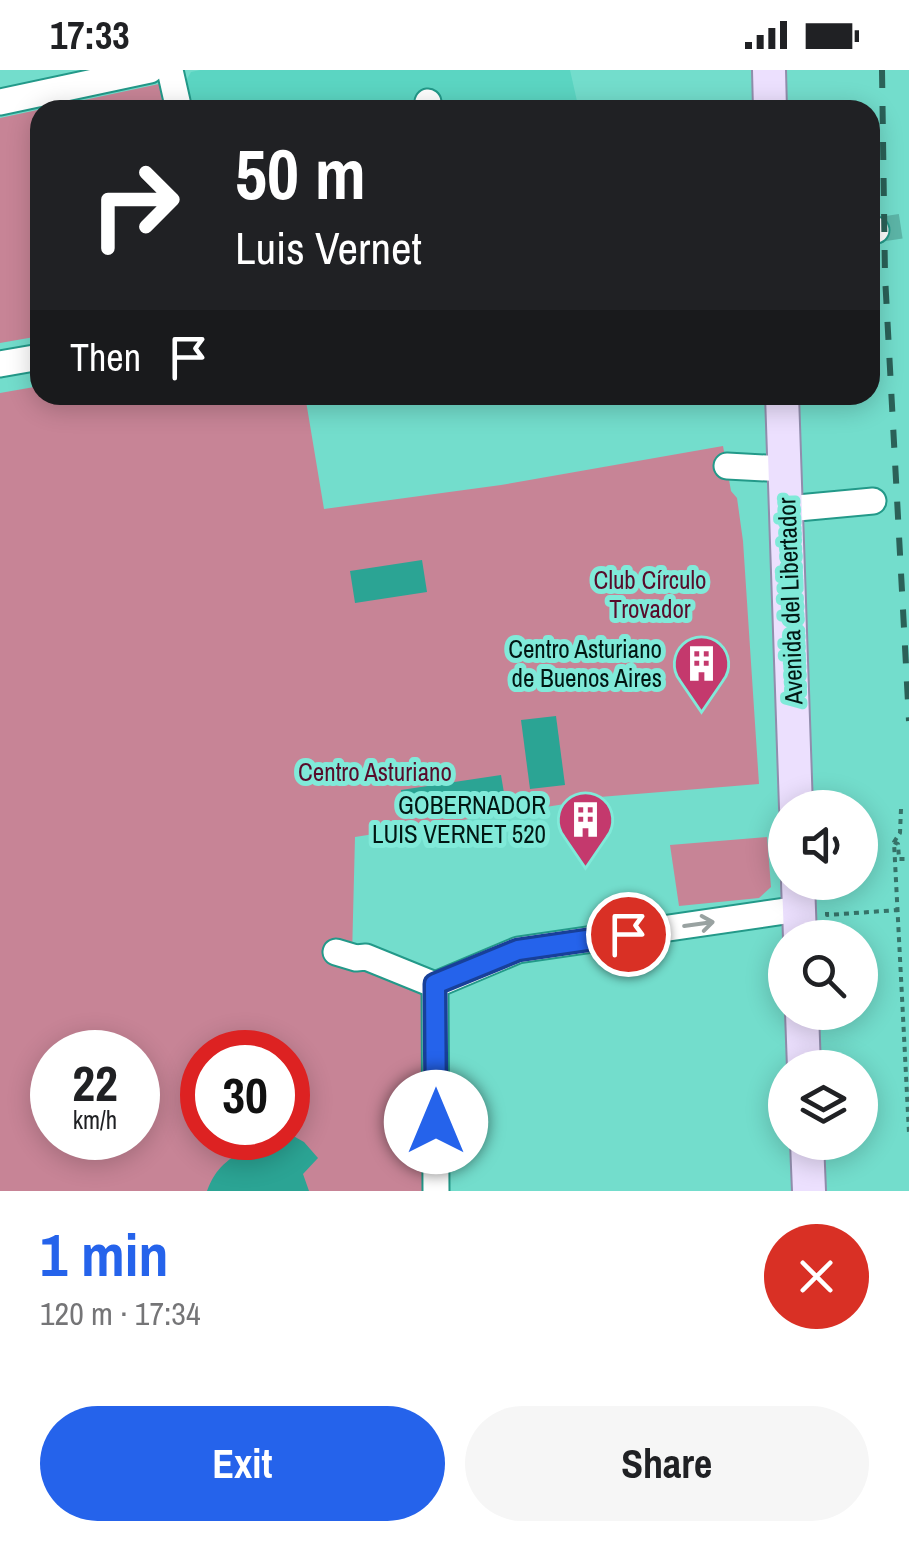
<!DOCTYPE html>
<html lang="en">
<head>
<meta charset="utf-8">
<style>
	body { margin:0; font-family:"Archivo Narrow",sans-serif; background:#f6f6f6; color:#202124; height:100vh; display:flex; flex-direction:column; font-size:38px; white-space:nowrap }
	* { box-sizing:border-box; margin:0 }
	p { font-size:32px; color:#757577 }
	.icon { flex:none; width:55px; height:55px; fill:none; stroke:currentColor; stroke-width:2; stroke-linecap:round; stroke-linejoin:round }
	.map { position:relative; height:1121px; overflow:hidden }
	.side { display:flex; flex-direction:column; background:#fff; flex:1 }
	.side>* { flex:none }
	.banner { position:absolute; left:30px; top:30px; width:850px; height:305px; border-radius:30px; box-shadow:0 5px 25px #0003; background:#202124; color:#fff; overflow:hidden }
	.tools { position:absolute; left:768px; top:720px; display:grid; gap:20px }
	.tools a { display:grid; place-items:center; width:110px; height:110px; border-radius:50%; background:#fff; box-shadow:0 5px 25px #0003; font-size:50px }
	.speed { position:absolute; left:30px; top:960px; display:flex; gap:20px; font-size:50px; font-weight:700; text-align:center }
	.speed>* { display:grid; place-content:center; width:130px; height:130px; border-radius:50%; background:#fff; box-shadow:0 5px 25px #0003; line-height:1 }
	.speed small { font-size:25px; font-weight:400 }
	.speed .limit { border:15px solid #d22; background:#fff; color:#111 }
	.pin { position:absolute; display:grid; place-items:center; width:85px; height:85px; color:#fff; margin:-42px; border:5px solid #fff; border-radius:50%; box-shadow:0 2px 10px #0007 }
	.me { position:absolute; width:110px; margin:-55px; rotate:0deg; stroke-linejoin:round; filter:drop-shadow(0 0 8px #0008) }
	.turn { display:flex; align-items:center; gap:35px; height:210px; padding:0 40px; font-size:45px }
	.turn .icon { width:130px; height:130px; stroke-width:2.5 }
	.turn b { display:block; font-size:70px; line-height:85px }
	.then { display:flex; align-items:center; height:95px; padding:0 40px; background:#0003; gap:20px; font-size:38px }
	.round { display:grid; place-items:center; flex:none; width:105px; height:105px; border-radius:52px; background:#f6f6f6 }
	.summary { display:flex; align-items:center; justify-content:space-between; height:170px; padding:0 40px }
	h1 { font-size:60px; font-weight:700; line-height:75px; color:#2563eb }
	.cta { display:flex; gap:20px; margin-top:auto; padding:20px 40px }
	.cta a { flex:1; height:115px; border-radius:60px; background:#2563eb; color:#fff; font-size:40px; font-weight:700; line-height:115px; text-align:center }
	.cta a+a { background:#f6f6f6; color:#202124 }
	.status { display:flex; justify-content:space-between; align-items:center; height:70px; padding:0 50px; background:#fff; direction:ltr }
	.status svg { height:28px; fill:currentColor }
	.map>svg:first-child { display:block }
	.built { fill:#5bd5c2 }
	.green { fill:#c78496; fill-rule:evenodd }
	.water { fill:#2ba494 }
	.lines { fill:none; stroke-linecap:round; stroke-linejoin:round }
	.minor-tunnel { stroke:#5cb5a7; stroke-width:25; stroke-dasharray:25 12; stroke-linecap:butt }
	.minor-casing { stroke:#239989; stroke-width:29 }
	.major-casing { stroke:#918dac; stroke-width:36 }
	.path { stroke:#367369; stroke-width:4; stroke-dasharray:5 5; stroke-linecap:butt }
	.minor { stroke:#fff; stroke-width:25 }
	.major { stroke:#ece0fe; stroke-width:32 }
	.rail { stroke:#2b6158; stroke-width:6; stroke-dasharray:18 18; stroke-linecap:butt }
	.oneway { stroke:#99a2a1 }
	.route-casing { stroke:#184099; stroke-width:25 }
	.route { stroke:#2563eb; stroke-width:18 }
	.labels { text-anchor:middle; stroke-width:10; stroke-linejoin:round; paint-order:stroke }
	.park-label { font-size:25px; fill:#570c2b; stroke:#80ead9 }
	.street-label { font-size:25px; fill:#011713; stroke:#80ead9 }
	.poi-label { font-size:25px; fill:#011713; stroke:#80ead9; text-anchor:end }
</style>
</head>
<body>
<div class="status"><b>17:33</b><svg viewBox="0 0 49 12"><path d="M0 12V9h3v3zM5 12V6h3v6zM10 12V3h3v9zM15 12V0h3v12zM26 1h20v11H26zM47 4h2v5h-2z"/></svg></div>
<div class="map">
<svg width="909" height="1121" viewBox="0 0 909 1121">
	<rect width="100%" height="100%" fill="#73ddcc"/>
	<path class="built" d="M200 0H570L579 40H199L183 16 191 2Z"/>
	<g class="green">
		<path d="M159 14 164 40H40V266L0 273V48Z"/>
		<path d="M40 316V325H305L324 439 501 415 723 376 731 421 737 428 743 471 759 714 575 729 571 733 355 767 352 886 435 915 437 1121H0V323ZM52 982H138V1068H52ZM202 982H288V1068H202Z"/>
		<path d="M767 767 771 817 759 828 679 836 670 775Z"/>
	</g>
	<g class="water">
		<path d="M422 490 427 522 355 533 350 501Z"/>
		<path d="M556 646 565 715 530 719 521 650Z"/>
		<path d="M501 705 505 729 405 745 401 720Z"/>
		<path d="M288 1063 304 1072 318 1088 303 1104 309 1121H207C216 1097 228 1089 250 1077L249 1068H288Z"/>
	</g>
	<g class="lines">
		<path class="minor-tunnel" d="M876 160 909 155"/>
		<defs>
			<g id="minor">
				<path d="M170 0 179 40"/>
				<path d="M0 32 150 0"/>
				<path d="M428 32 429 40"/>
				<path d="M870 161 876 160"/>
				<path d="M0 294 40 287"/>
				<path d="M727 396 785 399"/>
				<path d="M787 439 873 431"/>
				<path d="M336 882 356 888 366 887 435 915"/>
				<path d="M435 915 518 880 799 839"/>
				<path d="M435 915 436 1121"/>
			</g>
			<g id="major">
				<path d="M769 0 770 40"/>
				<path d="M782 325 796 738"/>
				<path d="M798 812 800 868"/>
				<path d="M802 942 804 998"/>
				<path d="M807 1072 809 1121"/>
			</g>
		</defs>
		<use href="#minor" class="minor-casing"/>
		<use href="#major" class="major-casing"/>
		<g class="path">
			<path d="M870 202 876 244"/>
			<path d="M901 739 900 763 894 772 909 1063"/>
			<path d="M894 772 898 774 899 789H909"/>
			<path d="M827 842V845L898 840"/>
		</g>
		<use href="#minor" class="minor"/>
		<use href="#major" class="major"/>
		<path class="rail" d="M882 0 885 206 909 651"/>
	</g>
	<defs><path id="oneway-shaft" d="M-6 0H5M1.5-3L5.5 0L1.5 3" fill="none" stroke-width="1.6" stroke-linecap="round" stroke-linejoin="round" transform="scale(2.5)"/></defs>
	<use class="oneway" href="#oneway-shaft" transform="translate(699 854) rotate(-8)"/>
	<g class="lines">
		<defs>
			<path id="route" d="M436 1052 435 914 518 880 628 864"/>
		</defs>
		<use href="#route" class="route-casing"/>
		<use href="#route" class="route"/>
	</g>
	<defs>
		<symbol id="building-pin" viewBox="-11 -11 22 30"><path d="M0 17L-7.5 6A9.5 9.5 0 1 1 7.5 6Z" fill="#c4396d" stroke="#80ead9"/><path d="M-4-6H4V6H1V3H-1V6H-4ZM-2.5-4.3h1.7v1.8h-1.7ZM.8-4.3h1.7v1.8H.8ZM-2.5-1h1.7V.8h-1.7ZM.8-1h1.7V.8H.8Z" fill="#fff"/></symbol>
	</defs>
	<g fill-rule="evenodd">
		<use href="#building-pin" x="670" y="562" width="63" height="86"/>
		<use href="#building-pin" x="554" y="718" width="63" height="86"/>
	</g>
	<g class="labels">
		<g class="park-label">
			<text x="650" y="519">Club Círculo<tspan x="650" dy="29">Trovador</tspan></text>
			<text x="375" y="711">Centro Asturiano</text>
		</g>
		<g class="street-label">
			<text transform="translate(790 531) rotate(-92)" y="9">Avenida del Libertador</text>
		</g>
		<g class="poi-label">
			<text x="662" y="588">Centro Asturiano<tspan x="662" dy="29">de Buenos Aires</tspan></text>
			<text x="546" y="744">GOBERNADOR<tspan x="546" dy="29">LUIS VERNET 520</tspan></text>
		</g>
	</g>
</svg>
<div class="tools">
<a><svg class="icon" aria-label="sound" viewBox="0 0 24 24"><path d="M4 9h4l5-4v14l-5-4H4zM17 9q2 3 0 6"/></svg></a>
<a><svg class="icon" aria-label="search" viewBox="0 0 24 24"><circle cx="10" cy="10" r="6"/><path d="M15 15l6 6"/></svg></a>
<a><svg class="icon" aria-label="layers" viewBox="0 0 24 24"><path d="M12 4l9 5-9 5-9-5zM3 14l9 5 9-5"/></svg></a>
</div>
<div class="speed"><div>22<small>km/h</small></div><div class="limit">30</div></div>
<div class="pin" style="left:628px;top:864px;background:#d93025"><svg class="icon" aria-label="arrive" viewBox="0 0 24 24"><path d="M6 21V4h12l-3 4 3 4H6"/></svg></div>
<svg class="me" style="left:436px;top:1052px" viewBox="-20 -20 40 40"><circle r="19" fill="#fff"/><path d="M0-13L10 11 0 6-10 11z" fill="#2563eb"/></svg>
<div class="banner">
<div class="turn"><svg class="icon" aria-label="right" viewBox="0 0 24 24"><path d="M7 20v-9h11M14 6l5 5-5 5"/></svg><div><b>50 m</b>Luis Vernet</div></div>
<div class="then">Then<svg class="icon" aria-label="arrive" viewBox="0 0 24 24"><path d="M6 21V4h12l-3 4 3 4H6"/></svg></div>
</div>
</div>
<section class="side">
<div class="summary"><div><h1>1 min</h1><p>120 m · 17:34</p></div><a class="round" style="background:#d93025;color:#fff"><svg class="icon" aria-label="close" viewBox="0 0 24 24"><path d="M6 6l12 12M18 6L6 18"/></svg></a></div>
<div class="cta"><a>Exit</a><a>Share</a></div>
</section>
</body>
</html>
